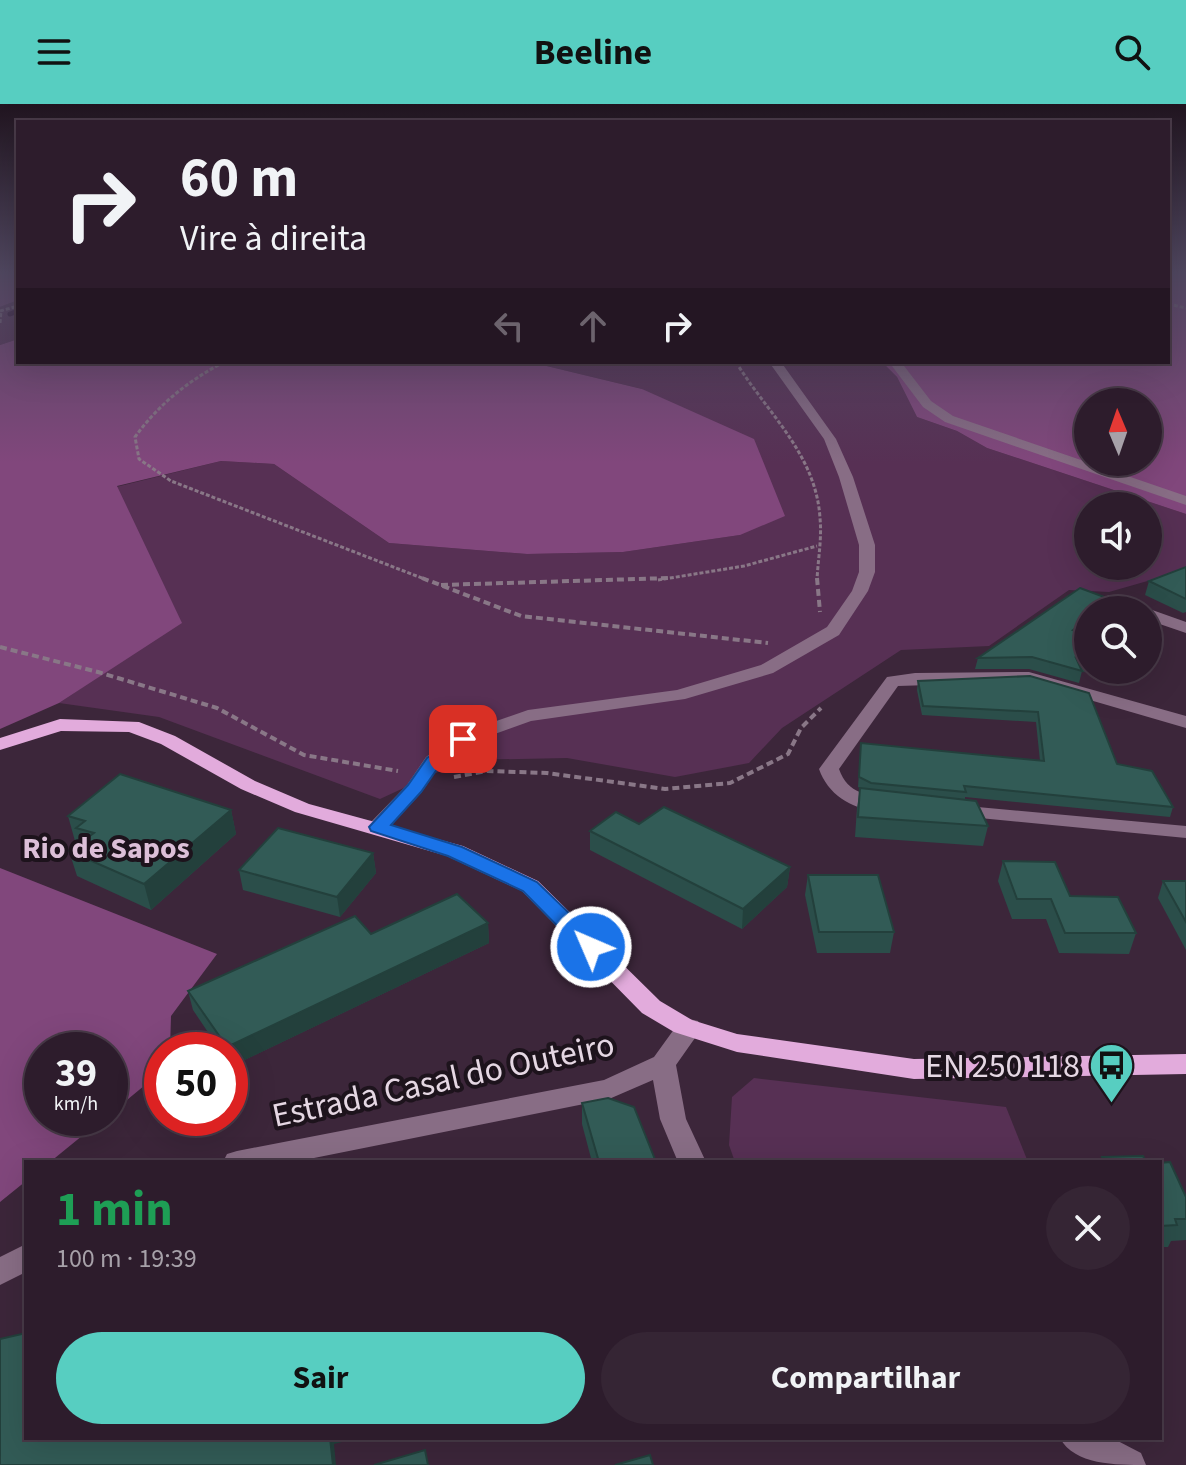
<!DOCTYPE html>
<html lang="pt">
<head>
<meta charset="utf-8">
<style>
	body { margin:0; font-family:"Source Sans 3",sans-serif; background:#352534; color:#f1f3f6; height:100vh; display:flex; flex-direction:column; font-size:30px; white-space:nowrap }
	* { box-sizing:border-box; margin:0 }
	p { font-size:26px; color:#a7a1a9 }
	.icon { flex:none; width:44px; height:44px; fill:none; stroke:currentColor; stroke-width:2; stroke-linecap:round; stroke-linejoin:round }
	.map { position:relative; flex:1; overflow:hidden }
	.panel { position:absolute; left:24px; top:1056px; width:1138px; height:280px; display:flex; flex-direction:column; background:#2d1c2c; border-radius:0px; box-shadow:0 8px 32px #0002,0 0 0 2px #483a48 }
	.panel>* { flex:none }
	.hud { position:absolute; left:16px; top:16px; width:1154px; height:244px; border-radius:0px; box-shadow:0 8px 32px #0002,0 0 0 2px #483a48; background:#2d1c2c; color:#f1f3f6; overflow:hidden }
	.needle { width:52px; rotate:358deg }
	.buttons { position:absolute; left:1074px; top:284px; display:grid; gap:16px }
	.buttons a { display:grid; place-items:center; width:88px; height:88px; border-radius:50%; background:#2d1c2c; box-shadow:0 8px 32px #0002,0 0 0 2px #483a48; font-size:40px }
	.speed { position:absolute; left:24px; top:928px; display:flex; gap:16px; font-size:40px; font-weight:700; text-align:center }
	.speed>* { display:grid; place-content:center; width:104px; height:104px; border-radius:50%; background:#2d1c2c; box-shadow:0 8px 32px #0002,0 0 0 2px #483a48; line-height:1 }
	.speed small { font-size:20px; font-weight:400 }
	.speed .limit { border:12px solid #d22; background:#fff; color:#111 }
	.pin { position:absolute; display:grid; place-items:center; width:68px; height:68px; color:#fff; margin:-34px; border-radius:16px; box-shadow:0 4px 12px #0006 }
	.me { position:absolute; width:88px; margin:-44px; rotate:315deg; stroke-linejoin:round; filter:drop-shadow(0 0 6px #0008) }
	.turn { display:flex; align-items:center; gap:28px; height:168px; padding:0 32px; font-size:36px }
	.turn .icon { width:104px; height:104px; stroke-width:2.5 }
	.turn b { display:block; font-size:56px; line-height:68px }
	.lanes { display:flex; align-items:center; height:76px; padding:0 32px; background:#0003; justify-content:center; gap:40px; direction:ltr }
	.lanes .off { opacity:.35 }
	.round { display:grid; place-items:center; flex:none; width:84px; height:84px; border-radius:42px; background:#352534 }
	.summary { display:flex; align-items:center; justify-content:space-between; height:136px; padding:0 32px }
	h1 { font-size:48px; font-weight:700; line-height:60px; color:#1e9e55 }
	.action { display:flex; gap:16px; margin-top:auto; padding:16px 32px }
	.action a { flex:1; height:92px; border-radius:48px; background:#57cec1; color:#111; font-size:32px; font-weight:700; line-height:92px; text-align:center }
	.action a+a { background:#352534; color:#f1f3f6 }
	header { display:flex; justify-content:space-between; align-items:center; height:104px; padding:0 32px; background:#57cec1; color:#111; font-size:36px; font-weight:700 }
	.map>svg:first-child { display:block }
	.green { fill:#573054; fill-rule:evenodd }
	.forest { fill:#81477c; fill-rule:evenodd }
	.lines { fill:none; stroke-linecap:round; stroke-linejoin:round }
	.stream { stroke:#260024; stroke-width:5 }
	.path-far1 { stroke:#897787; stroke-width:3; stroke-dasharray:4 2; stroke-linecap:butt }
	.path { stroke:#897787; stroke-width:4; stroke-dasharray:7 4; stroke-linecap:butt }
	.minor { fill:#886d85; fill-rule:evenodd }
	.major { fill:#e2abdc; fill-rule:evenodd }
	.wall { fill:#2b4e4a }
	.shaded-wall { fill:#23403c }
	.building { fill:#325b56; stroke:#23403c; stroke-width:2 }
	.route { fill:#1a73e8; stroke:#114b97; stroke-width:2 }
	.labels { text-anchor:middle; stroke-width:8; stroke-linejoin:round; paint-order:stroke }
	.neighbourhood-label { font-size:30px; font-weight:bold; fill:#dcbfd8; stroke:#1d131c }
	.near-poi-label { font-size:34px; fill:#e5d7e3; stroke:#1d131c; text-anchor:end }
	.near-street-label { font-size:34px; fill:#e5d7e3; stroke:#1d131c }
</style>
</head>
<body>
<header><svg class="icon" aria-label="menu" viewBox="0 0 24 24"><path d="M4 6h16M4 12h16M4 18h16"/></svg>Beeline<svg class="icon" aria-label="search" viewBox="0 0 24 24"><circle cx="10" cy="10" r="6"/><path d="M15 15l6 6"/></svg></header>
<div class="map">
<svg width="1186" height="1361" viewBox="0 0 1186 1361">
	<rect width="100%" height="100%" fill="#3c263a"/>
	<g class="green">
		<path d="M18 196V235L0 241V203Z"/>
		<path d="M530 258H882L897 273 917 313 957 327 987 344 1186 410V466L1109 488 1069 486 989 542 901 546 782 624 749 659 675 673 567 654 464 656 380 695 159 613 59 599 181 518 116 383 221 357 274 360 389 439 527 450 623 448 740 431 642 285ZM1088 402H1148V462H1088Z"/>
		<path d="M754 974 1006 1003 1028 1058H735L729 1041 732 993Z"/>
	</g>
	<g class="forest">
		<path d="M0 169H18V196L0 203Z"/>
		<path d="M1168 169H1186V410L987 344 957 327 917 313 897 273 882 258H1168ZM1088 298H1148V358H1088Z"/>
		<path d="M18 235V258H530L642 285 754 335 785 412 740 431 623 448 527 450 389 439 274 360 221 357 117 382 182 519 59 599 0 625V241Z"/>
		<path d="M0 764 217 850 171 912 170 946H162V967L110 1010V946H42V1014H104L50 1058H26V1077L0 1098Z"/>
	</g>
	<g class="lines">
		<path class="stream" d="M10 210 18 207"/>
		<g class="path-far1">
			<path d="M1168 200 1186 204"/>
			<path d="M0 207 18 202"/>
			<path d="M0 219 1 207"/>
			<path d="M224 258C188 277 159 300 135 333L139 355 171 377 427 476"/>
			<path d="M736 258C767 309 816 350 820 414 822 435 818 455 817 476"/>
			<path d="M658 476 744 462 817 442"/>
		</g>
		<g class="path">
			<path d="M422 474 521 512 768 539"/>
			<path d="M817 474 820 508"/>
			<path d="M441 481 670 474"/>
			<path d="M0 543 98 568 217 604 304 651 398 667"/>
			<path d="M454 673 487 667 547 669 665 685 730 679 788 650 801 624 821 604"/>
		</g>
		<g class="minor">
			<path d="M769 258H781L836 335 853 373 875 441V468L868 487 839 531 773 569 685 595 531 617 470 639 440 661 421 689 385 728H371L368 723 371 718 407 681 426 653 456 631 528 606 677 586 761 561 827 523 852 487 859 468V441L839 373 824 335Z"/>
			<path d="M889 258H901L931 297 953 312 1186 392V401L945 318 923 303Z"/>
			<path d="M1110 491 1186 518V529L1148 516V506H1123L1104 499V493Z"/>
			<path d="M1029 568 1186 612V624L1028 578 898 582 839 665C848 691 868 690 891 696L894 700 891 704C861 712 829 694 819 665L887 573 915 569Z"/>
			<path d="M956 701 1186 722V734L949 711 946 707 949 703Z"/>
			<path d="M689 915 698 917 702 924 676 961 686 1015 706 1058H678L660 1015 653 976 609 995 294 1058H223L227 1050 237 1047 604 976 654 953 680 917Z"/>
			<path d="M26 1140V1168L0 1181V1153Z"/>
			<path d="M1060 1334H1112L1141 1349 1146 1361C1116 1361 1074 1361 1060 1334Z"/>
		</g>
		<path class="major" d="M60 615 139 618 175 632 255 677 309 700 463 742 538 777 660 897 692 916 737 930 914 955 1186 950V970L914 975 737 948 674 928 642 909 522 787 447 752 295 708 241 685 161 640 129 628 61 627 0 646V634Z"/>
	</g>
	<g class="wall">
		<path d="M1186 463V508L1183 509 1145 491 1149 477Z"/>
		<path d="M1080 484 1115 497 1113 506H1088V525L1083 528 1088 530V566H1124L1115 577 1082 567 1079 579 1029 565H975L978 554Z"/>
		<path d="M1030 572 1117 660 1173 703 1170 713 965 693V696L988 722 983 742 855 733 857 704 860 684 862 685 858 683 861 639 1040 657 1036 618 922 611 917 586 918 577Z"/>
		<path d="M231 706 236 730 151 806 77 772 69 747 80 739 75 737 68 712Z"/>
		<path d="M639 720 790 763 787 783 742 825 590 746V727Z"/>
		<path d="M373 749 376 769 340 813 243 786 239 766Z"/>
		<path d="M1003 757 1070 792 1136 829 1129 850 1059 849 1046 815H1012L998 777Z"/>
		<path d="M808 771 894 828 890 849H817L805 791Z"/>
		<path d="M1163 777H1186V846L1158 794Z"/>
		<path d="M488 819 489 839 232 962 230 960V946H220L193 906 188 887 371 830Z"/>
		<path d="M582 999 656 1058H592L582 1020Z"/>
		<path d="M1160 1059 1186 1093V1136L1171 1137 1168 1143H1160Z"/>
	</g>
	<g class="shaded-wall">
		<path d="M1115 497 1113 506H1101Z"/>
		<path d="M1088 515V525L1071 537 1073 526Z"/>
		<path d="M1118 566H1124L1115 577Z"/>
		<path d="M231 706 236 730 151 806 144 780Z"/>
		<path d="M373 749 376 769 340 813 337 793Z"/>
		<path d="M790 763 787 783 742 825 743 805Z"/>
		<path d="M488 819 489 839 232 962 230 946H228L227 943Z"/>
		<path d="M330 1334H341L342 1338 334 1340 336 1361H333Z"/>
	</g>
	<g class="building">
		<path d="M1186 463V495L1149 477Z"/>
		<path d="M1080 484 1115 497 1101 506H1088V515L1073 526 1088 530V557L1076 554 1082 567 1032 553 978 554Z"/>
		<path d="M1030 572 1089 589 1117 660 1152 667 1173 703 964 682 966 688 871 679 859 673 861 639 1044 657 1038 608 923 602 918 577Z"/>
		<path d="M120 670 231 706 144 780 69 747 94 729 76 724 85 717 68 712Z"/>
		<path d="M860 684 976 697 988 722 858 713Z"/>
		<path d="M664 703 790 763 743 805 590 727 616 708 639 720Z"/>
		<path d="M278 724 373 749 337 793 239 766Z"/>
		<path d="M1003 757 1055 758 1070 792 1118 793 1136 829H1065L1051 795H1017Z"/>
		<path d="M808 771H878L894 828H819Z"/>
		<path d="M1163 777H1186V818Z"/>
		<path d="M457 790 488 819 227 943 188 887 355 812 371 830Z"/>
		<path d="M608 994 634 1003 656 1058H599L582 999Z"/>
		<path d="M1143 1052 1146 1058H1104L1102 1053Z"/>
		<path d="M1170 1058 1186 1093V1115H1175L1177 1121 1160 1122V1059Z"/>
		<path d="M26 1229V1334H330L333 1361H0V1235Z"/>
		<path d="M425 1346 428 1361H374Z"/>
		<path d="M650 1351 653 1361H615Z"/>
	</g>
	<linearGradient id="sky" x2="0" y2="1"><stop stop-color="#211520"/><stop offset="0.47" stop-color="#504760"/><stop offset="1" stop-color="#504760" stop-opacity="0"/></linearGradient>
	<rect width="1186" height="359" fill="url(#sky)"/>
	<path class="route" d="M463 630 469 632 472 635 469 639 440 661 421 688 391 721 462 743 537 778 598 837 601 843 598 848H583L523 787 448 752 371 727 369 723 408 681 427 654Z"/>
	<defs>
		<symbol id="bus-pin" viewBox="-11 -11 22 30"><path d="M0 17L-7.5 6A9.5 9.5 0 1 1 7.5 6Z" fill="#57cec1" stroke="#1d131c"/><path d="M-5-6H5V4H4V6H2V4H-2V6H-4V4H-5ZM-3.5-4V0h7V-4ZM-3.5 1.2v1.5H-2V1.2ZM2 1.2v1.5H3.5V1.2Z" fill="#111"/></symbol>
	</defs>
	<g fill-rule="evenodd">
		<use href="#bus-pin" x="1086" y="936" width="51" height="69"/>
	</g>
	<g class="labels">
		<g class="neighbourhood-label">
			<text x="106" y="754">Rio de Sapos</text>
		</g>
		<g class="near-poi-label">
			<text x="1080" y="973">EN 250 118</text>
		</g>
		<g class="near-street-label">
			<text transform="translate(443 975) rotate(-12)" y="12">Estrada Casal do Outeiro</text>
		</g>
	</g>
</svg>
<div class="buttons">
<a><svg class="needle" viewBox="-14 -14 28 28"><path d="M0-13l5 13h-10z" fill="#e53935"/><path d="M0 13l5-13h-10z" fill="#a7a1a9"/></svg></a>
<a><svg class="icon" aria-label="sound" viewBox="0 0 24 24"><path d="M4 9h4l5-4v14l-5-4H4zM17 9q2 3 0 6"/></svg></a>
<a><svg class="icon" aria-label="search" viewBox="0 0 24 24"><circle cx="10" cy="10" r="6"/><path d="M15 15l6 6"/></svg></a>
</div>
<div class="speed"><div>39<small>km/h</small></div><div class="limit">50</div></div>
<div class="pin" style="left:463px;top:635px;background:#d93025"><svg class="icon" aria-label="arrive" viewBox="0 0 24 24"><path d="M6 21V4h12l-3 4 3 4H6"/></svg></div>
<svg class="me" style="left:591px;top:843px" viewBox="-20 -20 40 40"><circle r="17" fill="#1a73e8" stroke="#fff" stroke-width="3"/><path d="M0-11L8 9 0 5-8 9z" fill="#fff"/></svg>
<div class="hud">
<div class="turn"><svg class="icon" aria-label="right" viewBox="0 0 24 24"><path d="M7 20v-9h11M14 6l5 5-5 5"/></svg><div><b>60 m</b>Vire à direita</div></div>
<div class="lanes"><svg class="icon off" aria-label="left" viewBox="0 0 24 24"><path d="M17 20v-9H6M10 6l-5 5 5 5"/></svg><svg class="icon off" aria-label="ahead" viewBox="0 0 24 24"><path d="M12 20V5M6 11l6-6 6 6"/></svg><svg class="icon" aria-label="right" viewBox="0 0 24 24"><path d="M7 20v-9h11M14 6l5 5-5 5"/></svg></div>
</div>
<section class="panel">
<div class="summary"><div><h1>1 min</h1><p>100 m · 19:39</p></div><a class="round"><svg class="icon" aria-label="close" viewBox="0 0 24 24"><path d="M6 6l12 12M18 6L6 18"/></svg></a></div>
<div class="action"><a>Sair</a><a>Compartilhar</a></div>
</section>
</div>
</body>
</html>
